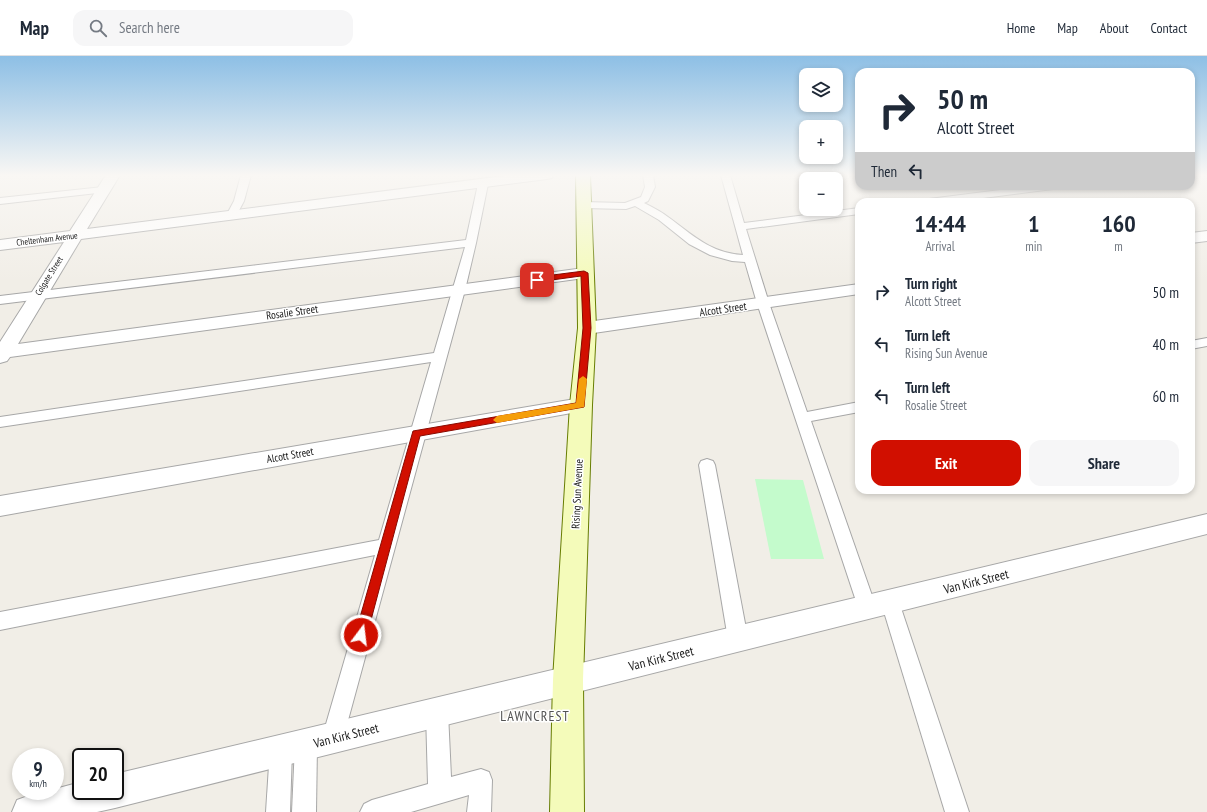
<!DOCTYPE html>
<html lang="en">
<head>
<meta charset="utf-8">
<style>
	body { margin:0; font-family:"PT Sans Narrow",sans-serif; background:#f6f6f7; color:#1f2937; height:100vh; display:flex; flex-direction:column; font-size:15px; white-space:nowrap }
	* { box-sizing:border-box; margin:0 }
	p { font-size:13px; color:#747a83 }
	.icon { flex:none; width:22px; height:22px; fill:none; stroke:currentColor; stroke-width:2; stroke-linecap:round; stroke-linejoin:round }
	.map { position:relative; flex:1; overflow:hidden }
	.details { position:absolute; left:855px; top:142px; width:340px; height:296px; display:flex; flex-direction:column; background:#fff; border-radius:12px; box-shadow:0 2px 6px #0003 }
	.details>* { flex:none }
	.top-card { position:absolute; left:855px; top:12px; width:340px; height:122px; border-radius:12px; box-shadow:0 2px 6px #0003; background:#fff; color:#1f2937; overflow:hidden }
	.controls { position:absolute; left:799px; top:12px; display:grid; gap:8px }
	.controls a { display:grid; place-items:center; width:44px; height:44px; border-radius:8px; background:#fff; box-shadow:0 2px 6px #0003; font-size:20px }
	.speed { position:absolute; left:12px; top:692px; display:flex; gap:8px; font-size:20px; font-weight:700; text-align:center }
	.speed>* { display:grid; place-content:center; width:52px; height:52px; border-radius:50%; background:#fff; box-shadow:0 2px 6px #0003; line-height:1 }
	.speed small { font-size:10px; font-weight:400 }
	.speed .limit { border:2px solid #111; border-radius:6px; background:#fff; color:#111 }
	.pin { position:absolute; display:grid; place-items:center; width:34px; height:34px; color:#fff; margin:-17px; border-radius:8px; box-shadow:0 2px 6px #0006 }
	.me { position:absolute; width:44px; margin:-22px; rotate:15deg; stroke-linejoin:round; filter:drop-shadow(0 0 3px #0008) }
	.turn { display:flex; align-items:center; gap:14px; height:84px; padding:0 16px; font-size:18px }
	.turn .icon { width:52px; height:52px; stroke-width:2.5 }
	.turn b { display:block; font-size:28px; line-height:34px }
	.then { display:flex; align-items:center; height:38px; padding:0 16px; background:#0003; gap:8px; font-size:15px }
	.eta { display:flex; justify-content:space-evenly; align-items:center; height:68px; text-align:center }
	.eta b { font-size:24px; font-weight:800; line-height:28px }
	.button { display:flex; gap:8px; margin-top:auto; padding:8px 16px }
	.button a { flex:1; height:46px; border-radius:12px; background:#d10f00; color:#fff; font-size:16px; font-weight:800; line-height:46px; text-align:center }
	.button a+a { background:#f6f6f7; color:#1f2937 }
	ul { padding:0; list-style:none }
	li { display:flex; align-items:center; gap:12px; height:52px; padding:0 16px }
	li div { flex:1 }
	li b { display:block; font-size:15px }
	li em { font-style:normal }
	header { display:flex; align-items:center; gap:24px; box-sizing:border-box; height:56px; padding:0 20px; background:#fff; border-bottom:1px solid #e0e1e3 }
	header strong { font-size:19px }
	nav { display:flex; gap:22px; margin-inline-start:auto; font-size:14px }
	.search { width:280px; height:36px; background:#f6f6f7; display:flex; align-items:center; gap:10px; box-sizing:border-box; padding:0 14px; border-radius:12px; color:#747a83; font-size:15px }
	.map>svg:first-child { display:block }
	.park { fill:#c4fbcc }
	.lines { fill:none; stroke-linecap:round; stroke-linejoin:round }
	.service-casing { stroke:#a7a7a7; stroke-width:2 }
	.minor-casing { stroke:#a7a7a7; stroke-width:2 }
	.secondary-casing { stroke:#677d02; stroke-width:2 }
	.service { fill:#fff; fill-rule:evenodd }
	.minor { fill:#fff; fill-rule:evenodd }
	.secondary { fill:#f4fbba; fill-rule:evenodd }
	.route { fill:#d10f00; stroke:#880a00 }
	.slow { fill:#f59e0b }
	.labels { text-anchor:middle; stroke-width:3; stroke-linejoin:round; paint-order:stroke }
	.far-street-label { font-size:9px; fill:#202020; stroke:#fff }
	.street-label { font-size:11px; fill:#202020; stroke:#fff }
	.near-street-label { font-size:13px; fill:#202020; stroke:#fff }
	.near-neighbourhood-label { font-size:14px; letter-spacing:1px; fill:#535353; stroke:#fff }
</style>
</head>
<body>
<header>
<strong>Map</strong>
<div class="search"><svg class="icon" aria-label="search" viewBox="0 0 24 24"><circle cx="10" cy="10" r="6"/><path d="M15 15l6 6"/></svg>Search here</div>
<nav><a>Home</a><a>Map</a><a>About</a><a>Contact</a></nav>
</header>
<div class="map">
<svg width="1207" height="756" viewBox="0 0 1207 756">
	<rect width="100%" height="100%" fill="#f1eee7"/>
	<path class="park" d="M755 423 803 424 824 503H771Z"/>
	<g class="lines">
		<defs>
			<g id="service">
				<path d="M241 119H251L244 145 235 162H227L226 160 234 145Z"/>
				<path d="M643 119H653L655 131 648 145 644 147C652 151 660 155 668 161 693 179 710 197 743 199L721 119H730L744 167 859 152V158L746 173 769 247 807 356 859 346V356L811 365 876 551 874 557 867 560 860 557 858 551 757 247 745 206 732 205 710 199 689 188 659 164 635 150 626 153 583 152 578 149 583 146 625 147 641 141 645 131Z"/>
				<path d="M483 125 488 128 476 187 465 234 341 690 333 693 325 690 322 682 375 499 0 574V556L379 484 431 306 0 371V361L434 297 465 191 0 248V240L466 184 478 128Z"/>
				<path d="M1031 130H1058L1053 133 952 146H924L929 143Z"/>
				<path d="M103 131 108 134 106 136 0 148V142Z"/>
				<path d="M1207 282V290L1191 293V285Z"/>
				<path d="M707 403 713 405 715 409 748 583 745 589 738 592 731 589 728 583 699 409 701 405Z"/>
				<path d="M890 538 897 540 969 756H945L881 546 883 540Z"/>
				<path d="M437 646 444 650 448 657 451 721 481 713 489 716 492 724 491 756H467L469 739 411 756H360L364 748 372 744 428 728 426 657 430 650Z"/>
				<path d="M306 678 314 681 317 689 316 756H292L295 689 298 681Z"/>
				<path d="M281 683 289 686 292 694 290 756H266L270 694 273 686Z"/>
			</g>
			<g id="minor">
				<path d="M106 119H120L87 173 511 119H553L552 122 547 123 81 183 18 288 584 212 590 213 592 217 590 221 584 222 10 301 7 305 0 307V286L64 186 0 194V184L70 175Z"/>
				<path d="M1207 175V185L1191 187V177Z"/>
				<path d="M859 228V238L587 278 580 276 578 272 580 268 587 266Z"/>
				<path d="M581 342 588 344 592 349 588 354 0 460V440Z"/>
				<path d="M1207 458V478L115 752 97 756H12L17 744C30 739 41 735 55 735V733L81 726V735H115V718Z"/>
			</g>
			<path id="secondary" d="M576 119H590L596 272 592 349 583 624 584 756H550L553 624 570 349 578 272Z"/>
		</defs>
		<use href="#service" class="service-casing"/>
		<use href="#minor" class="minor-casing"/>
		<use href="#secondary" class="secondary-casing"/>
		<use href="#service" class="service"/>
		<use href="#minor" class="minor"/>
		<use href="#secondary" class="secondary"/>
	</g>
	<linearGradient id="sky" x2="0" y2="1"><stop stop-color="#8dbfe5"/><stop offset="0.53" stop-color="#f9f7f4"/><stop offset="1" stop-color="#f9f7f4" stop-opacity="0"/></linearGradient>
	<rect width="1207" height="225" fill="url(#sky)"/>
	<path class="route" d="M584 215 588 217 591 272 584 351 420 380 367 579 365 583 361 584 357 583 355 579 413 375 576 347 583 272 581 220 537 226 534 224 537 221Z"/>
	<path class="slow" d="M583 320 587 323 584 351 497 367 493 364 497 360 576 347 579 323Z"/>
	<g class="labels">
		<g class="far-street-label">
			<text transform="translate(47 183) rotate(-7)" y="3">Cheltenham Avenue</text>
			<text transform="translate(49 220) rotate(-58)" y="3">Colgate Street</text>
		</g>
		<g class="street-label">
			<text transform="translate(723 253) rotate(-8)" y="4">Alcott Street</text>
			<text transform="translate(292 256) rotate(-8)" y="4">Rosalie Street</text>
			<text transform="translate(290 399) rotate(-10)" y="4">Alcott Street</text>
			<text transform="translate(577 438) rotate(-87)" y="4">Rising Sun Avenue</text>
		</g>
		<g class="near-street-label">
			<text transform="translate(976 525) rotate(-14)" y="5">Van Kirk Street</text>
			<text transform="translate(661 602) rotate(-14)" y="5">Van Kirk Street</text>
			<text transform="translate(346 679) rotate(-14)" y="5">Van Kirk Street</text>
		</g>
		<g class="near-neighbourhood-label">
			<text x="535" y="665">LAWNCREST</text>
		</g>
	</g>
</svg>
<div class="controls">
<a><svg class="icon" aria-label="layers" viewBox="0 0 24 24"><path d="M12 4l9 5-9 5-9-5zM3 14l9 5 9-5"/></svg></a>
<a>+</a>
<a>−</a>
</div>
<div class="speed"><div>9<small>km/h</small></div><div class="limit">20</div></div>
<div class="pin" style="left:537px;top:224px;background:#d93025"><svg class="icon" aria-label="arrive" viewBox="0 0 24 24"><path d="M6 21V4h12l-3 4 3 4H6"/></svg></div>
<svg class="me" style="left:361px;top:579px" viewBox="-20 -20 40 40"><circle r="17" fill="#d10f00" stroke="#fff" stroke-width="3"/><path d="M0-11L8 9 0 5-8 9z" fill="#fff"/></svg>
<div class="top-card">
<div class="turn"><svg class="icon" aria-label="right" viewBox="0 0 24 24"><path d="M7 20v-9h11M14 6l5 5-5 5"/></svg><div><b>50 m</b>Alcott Street</div></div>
<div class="then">Then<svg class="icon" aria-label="left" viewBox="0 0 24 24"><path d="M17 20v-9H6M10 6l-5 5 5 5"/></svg></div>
</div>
<section class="details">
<div class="eta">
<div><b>14:44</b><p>Arrival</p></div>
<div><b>1</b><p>min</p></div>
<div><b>160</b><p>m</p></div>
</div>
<ul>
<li><svg class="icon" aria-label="right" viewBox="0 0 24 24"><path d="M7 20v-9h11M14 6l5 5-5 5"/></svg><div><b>Turn right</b><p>Alcott Street</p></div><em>50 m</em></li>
<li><svg class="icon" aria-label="left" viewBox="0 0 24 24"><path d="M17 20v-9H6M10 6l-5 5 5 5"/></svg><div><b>Turn left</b><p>Rising Sun Avenue</p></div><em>40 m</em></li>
<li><svg class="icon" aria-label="left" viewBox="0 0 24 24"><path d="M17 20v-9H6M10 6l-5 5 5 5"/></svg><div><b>Turn left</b><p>Rosalie Street</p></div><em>60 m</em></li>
</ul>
<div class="button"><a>Exit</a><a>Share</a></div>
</section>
</div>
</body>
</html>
